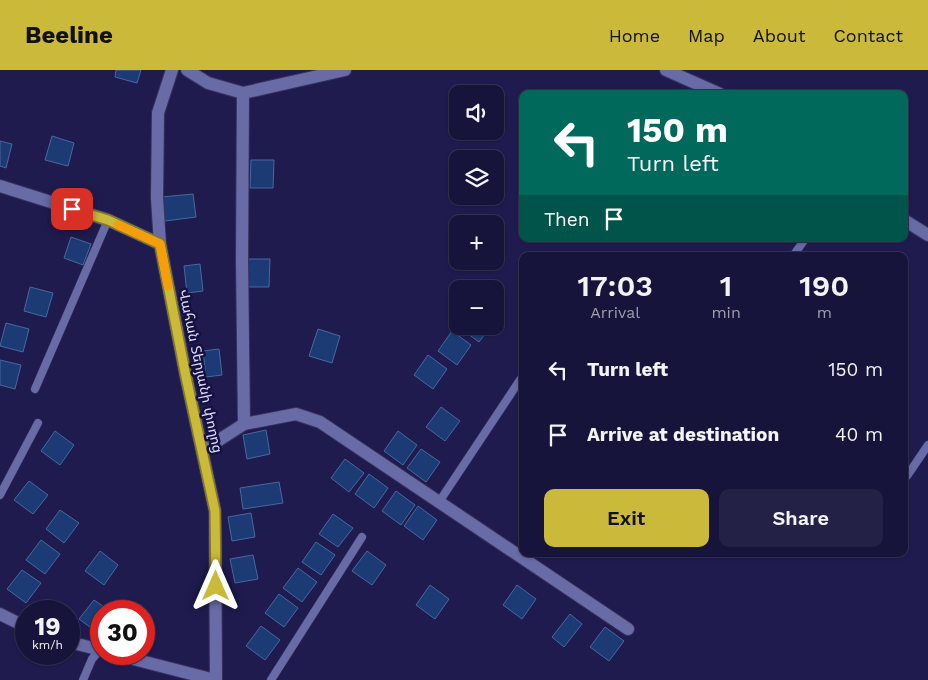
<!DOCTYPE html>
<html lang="en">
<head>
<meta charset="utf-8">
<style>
	body { margin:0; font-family:"Work Sans","Noto Sans Armenian",sans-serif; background:#242146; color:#f1f3f6; height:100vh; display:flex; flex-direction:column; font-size:19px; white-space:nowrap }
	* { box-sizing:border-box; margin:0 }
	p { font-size:16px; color:#9e9eaf }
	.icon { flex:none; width:28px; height:28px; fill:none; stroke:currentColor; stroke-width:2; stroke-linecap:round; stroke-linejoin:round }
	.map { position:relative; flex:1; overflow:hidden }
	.details { position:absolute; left:519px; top:182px; width:389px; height:305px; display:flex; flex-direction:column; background:#17143b; border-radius:10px; box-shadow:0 1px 4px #0004,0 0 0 1px #363355 }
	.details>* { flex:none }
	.guide { position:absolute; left:519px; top:20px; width:389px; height:152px; border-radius:10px; box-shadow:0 1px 4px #0004,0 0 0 1px #363355; background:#00695c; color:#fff; overflow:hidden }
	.fabs { position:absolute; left:449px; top:15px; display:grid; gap:10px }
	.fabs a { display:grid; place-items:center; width:55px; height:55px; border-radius:10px; background:#17143b; box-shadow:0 1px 4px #0004,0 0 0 1px #363355; font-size:25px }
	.speed { position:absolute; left:15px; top:530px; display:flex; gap:10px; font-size:25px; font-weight:700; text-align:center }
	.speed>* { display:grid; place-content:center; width:65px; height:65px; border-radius:50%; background:#17143b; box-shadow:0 1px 4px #0004,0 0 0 1px #363355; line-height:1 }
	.speed small { font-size:12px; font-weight:400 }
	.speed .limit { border:8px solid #d22; background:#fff; color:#111 }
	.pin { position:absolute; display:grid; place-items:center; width:42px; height:42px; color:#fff; margin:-21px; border-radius:10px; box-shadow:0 2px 8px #0006 }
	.me { position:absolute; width:55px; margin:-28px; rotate:0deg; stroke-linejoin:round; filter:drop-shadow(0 0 4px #0008) }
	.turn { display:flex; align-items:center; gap:18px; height:105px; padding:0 25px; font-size:22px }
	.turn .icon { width:65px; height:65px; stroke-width:2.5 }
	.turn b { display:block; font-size:35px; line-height:42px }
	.then { display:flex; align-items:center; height:48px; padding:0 25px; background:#0003; gap:10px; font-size:19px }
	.eta { display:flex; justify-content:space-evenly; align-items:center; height:85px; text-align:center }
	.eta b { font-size:30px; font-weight:600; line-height:35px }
	.action { display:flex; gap:10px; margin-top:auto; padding:10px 25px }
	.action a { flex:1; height:58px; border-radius:10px; background:#cbba39; color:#111; font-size:20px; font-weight:600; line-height:58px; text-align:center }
	.action a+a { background:#242146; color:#f1f3f6 }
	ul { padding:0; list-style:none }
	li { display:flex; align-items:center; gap:15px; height:65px; padding:0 25px }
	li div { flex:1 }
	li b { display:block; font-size:19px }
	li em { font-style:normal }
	header { display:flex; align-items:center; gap:30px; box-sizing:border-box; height:70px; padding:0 25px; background:#cbba39; color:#111 }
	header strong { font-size:24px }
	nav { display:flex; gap:28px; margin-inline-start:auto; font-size:18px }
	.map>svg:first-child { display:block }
	.building { fill:#1c3a73; stroke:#4a689d }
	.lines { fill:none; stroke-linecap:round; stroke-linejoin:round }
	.lane-casing { stroke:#39325f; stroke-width:9 }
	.street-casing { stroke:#39325f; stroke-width:14 }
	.lane { stroke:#696ba6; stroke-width:8 }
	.street { stroke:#696ba6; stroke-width:12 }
	.route-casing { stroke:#847925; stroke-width:12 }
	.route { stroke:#cbba39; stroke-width:9 }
	.slow { stroke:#f59e0b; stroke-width:9 }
	.labels { text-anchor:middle; stroke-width:5; stroke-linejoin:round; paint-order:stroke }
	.street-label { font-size:14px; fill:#dee0fb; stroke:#161043 }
</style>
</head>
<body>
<header>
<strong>Beeline</strong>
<nav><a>Home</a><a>Map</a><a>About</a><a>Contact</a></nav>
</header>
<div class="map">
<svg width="928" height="610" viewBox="0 0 928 610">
	<rect width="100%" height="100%" fill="#1f1b4f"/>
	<g class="building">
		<path d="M116 0H141L137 13 115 7Z"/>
		<path d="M52 66 74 73 68 96 45 90Z"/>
		<path d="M0 71 12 74 6 98 0 96Z"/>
		<path d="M251 90H274L273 118H250Z"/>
		<path d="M193 124 196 147 165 151 162 127Z"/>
		<path d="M71 167 91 174 83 195 64 188Z"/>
		<path d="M246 189H270L269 217H246Z"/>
		<path d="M200 194 203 221 187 223 184 196Z"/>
		<path d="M30 217 53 223 46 247 24 241Z"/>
		<path d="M6 253 29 259 23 282 0 276Z"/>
		<path d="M462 256H491L479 272 460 258Z"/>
		<path d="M318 259 340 266 332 293 309 286Z"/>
		<path d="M452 261 471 275 457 295 438 281Z"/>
		<path d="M219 279 222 305 206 307 203 281Z"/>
		<path d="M428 285 447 299 433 319 414 305Z"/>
		<path d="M0 290 21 295 15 319 0 315Z"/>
		<path d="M441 337 460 351 445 371 426 357Z"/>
		<path d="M266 360 270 384 247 389 243 365Z"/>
		<path d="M55 361 74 375 60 395 41 381Z"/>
		<path d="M398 361 417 375 403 395 384 381Z"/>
		<path d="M421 379 440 392 426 412 407 398Z"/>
		<path d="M345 389 364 403 349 422 331 408Z"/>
		<path d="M369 404 388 418 374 438 355 424Z"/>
		<path d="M29 411 48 425 33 444 14 430Z"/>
		<path d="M279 412 283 433 243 439 240 418Z"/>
		<path d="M396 421 415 435 401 455 382 441Z"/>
		<path d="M418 436 437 450 423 470 404 456Z"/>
		<path d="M60 440 79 453 64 473 46 459Z"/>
		<path d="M251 443 255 467 232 471 228 447Z"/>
		<path d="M333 444 353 458 338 477 319 464Z"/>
		<path d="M41 470 60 484 45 504 26 490Z"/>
		<path d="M316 472 335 485 321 505 302 492Z"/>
		<path d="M100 481 118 495 104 515 85 501Z"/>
		<path d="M367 481 386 495 372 515 352 501Z"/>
		<path d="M253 485 258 509 235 513 230 489Z"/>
		<path d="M298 498 317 512 302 532 283 518Z"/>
		<path d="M22 500 41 513 26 533 7 519Z"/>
		<path d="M430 515 449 529 435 549 416 535Z"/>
		<path d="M517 515 536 529 522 549 503 535Z"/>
		<path d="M279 524 298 538 284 557 265 543Z"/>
		<path d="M94 530 110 541H101V560L98 563 79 549Z"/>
		<path d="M570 544 582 554 564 577 552 567Z"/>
		<path d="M261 556 280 570 265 590 246 576Z"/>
		<path d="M605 557 624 571 609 591 590 577Z"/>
	</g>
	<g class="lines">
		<defs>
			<g id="lane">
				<path d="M793 186 805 169"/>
				<path d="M35 319 108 150"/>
				<path d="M907 406 928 375"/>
				<path d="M0 425 38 353"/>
				<path d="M439 432 522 307"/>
				<path d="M83 610 92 589 100 580"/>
				<path d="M271 610 362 467"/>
			</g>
			<g id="street">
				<path d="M172 0 158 43 157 128 160 174 186 307 215 441 216 610"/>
				<path d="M187 0 208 13 243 23 345 0"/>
				<path d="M666 0 720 24"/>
				<path d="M243 23 242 190 244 354"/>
				<path d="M0 116 108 150 160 174"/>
				<path d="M904 150 928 165"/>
				<path d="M202 381 244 354 296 344 320 352 628 559"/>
				<path d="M0 544 26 557"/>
				<path d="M69 572 101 580"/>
				<path d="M114 584 215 610"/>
			</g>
		</defs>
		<use href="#lane" class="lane-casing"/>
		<use href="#street" class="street-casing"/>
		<use href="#lane" class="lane"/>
		<use href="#street" class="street"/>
	</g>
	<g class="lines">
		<defs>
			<path id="route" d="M72 139 108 150 160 174 186 307 215 441 216 516"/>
		</defs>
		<use href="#route" class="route-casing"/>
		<use href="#route" class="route"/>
		<path class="slow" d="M118 155 160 174 168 216"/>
	</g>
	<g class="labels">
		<g class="street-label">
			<text transform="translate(201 301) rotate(78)" y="5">Վահան Տերյանի փողոց</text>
		</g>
	</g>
</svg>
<div class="fabs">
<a><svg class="icon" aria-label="sound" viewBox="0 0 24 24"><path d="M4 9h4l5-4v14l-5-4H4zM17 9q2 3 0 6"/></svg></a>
<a><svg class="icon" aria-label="layers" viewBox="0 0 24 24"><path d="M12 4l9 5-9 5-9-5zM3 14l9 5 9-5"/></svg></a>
<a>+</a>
<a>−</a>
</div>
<div class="speed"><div>19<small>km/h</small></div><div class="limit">30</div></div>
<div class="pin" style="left:72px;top:139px;background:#d93025"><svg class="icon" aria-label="arrive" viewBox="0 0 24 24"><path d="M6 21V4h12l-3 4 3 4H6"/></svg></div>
<svg class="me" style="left:216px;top:516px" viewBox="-20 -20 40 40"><path d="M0-17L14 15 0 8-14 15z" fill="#cbba39" stroke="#fff" stroke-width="4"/></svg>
<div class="guide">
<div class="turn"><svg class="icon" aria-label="left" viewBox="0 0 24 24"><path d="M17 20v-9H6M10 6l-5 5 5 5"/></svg><div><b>150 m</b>Turn left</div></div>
<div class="then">Then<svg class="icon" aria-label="arrive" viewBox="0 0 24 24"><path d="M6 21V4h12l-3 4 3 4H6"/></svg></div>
</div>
<section class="details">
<div class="eta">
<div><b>17:03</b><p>Arrival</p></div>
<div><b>1</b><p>min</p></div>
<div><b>190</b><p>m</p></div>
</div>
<ul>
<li><svg class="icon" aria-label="left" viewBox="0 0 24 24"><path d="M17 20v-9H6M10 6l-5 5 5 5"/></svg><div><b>Turn left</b></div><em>150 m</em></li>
<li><svg class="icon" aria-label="arrive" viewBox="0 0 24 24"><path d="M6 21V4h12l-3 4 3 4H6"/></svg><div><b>Arrive at destination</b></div><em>40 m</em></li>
</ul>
<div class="action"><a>Exit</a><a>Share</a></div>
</section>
</div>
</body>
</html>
